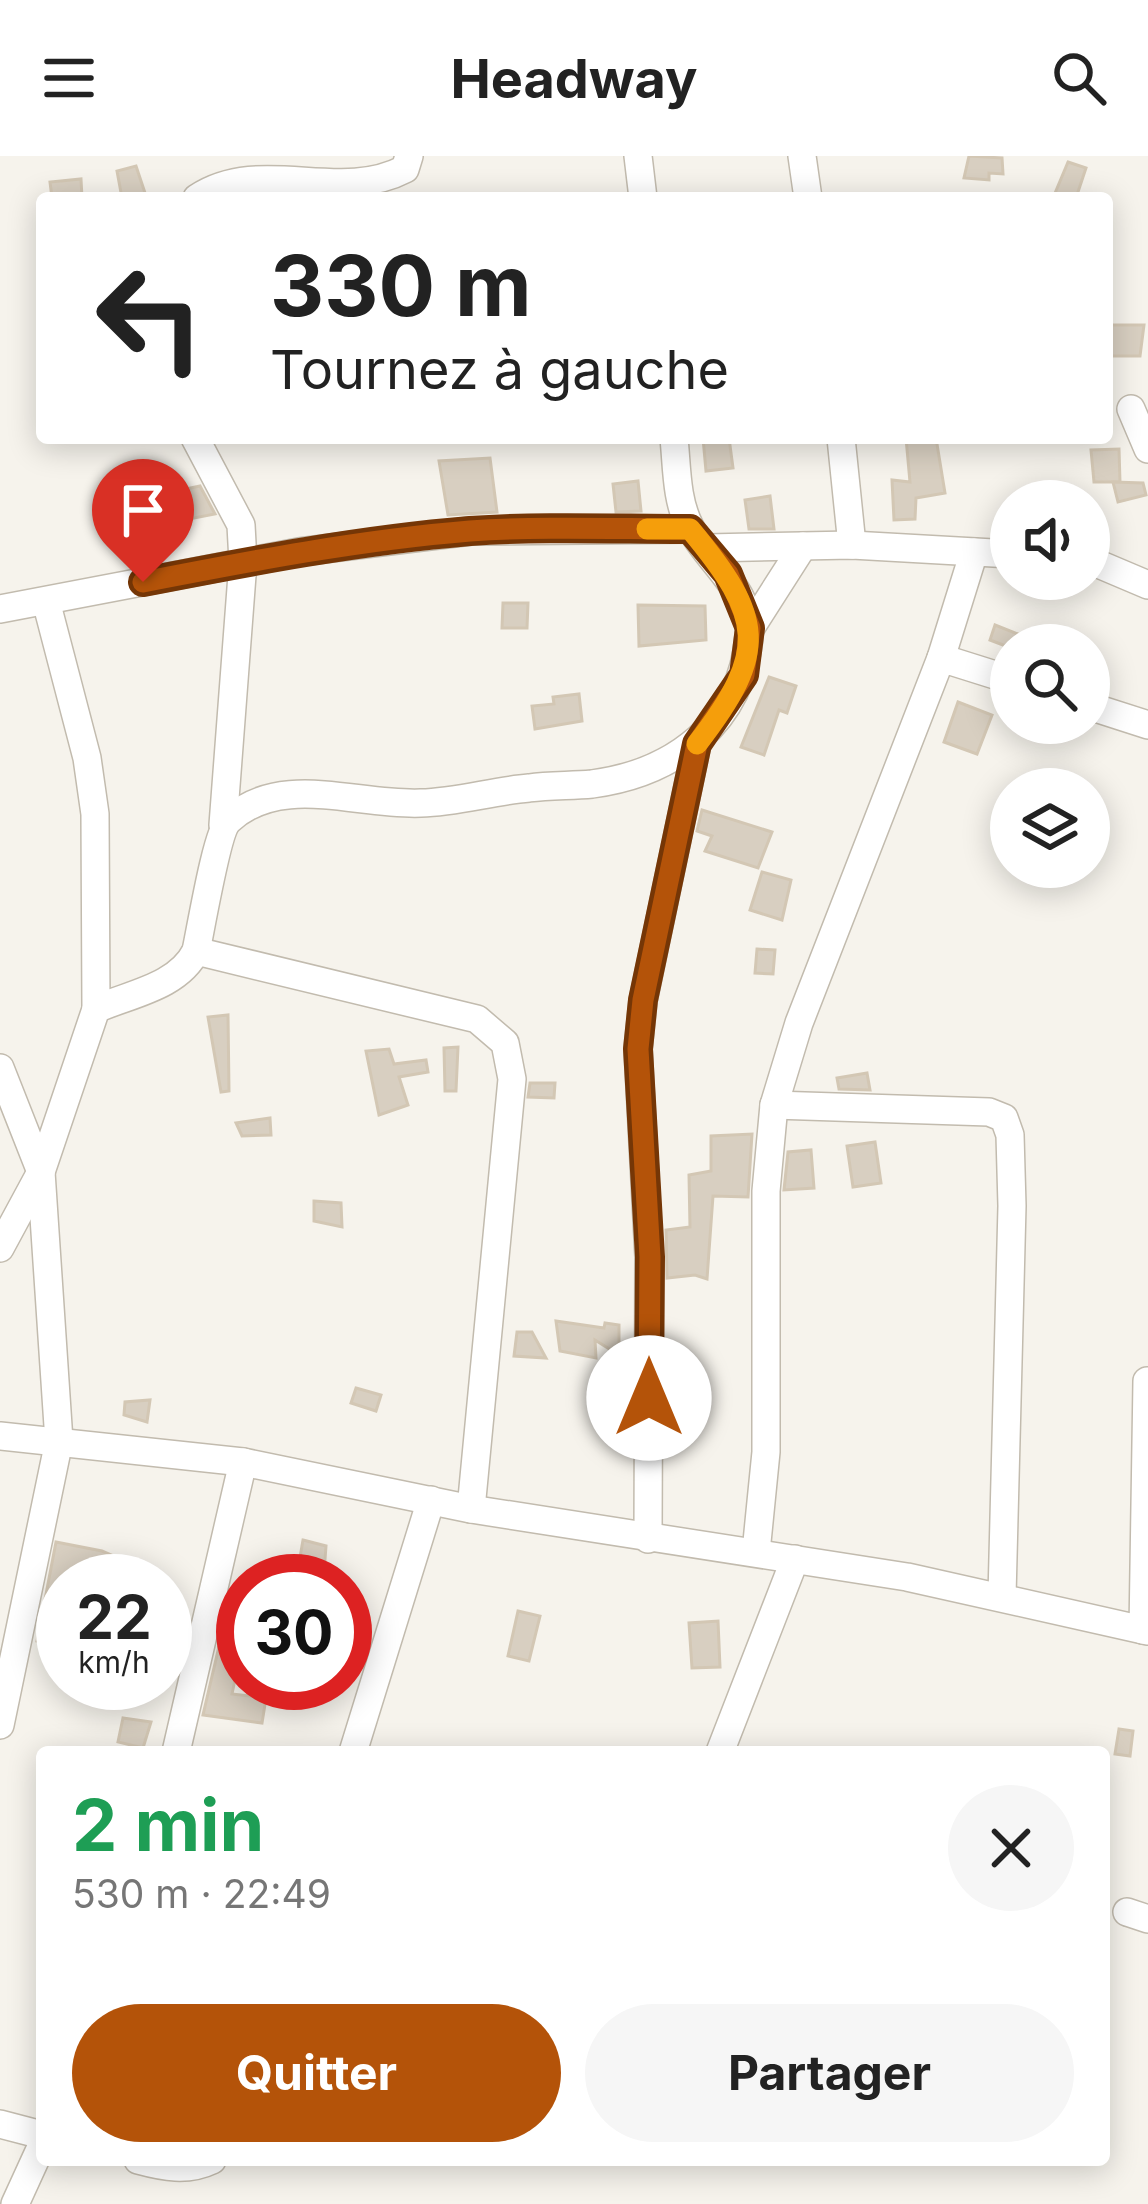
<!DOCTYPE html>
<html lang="fr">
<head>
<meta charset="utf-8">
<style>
	body { margin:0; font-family:Inter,sans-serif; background:#f6f6f6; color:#222; height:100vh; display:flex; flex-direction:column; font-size:45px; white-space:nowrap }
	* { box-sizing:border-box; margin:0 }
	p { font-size:39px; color:#767676 }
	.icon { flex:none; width:66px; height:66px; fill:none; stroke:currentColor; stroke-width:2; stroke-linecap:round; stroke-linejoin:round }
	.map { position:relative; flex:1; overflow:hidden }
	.side { position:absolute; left:36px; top:1590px; width:1074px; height:420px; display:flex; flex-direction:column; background:#fff; border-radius:12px; box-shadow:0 6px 30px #0003 }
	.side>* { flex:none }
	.banner { position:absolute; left:36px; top:36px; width:1077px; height:252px; border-radius:12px; box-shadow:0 6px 30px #0003; background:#fff; color:#222; overflow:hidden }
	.controls { position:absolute; left:990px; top:324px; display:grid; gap:24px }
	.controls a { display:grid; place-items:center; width:120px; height:120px; border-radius:50%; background:#fff; box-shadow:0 6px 30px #0003; font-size:60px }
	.speed { position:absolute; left:36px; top:1398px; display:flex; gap:24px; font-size:60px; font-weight:700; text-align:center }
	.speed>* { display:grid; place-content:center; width:156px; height:156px; border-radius:50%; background:#fff; box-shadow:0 6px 30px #0003; line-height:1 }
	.speed small { font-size:30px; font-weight:400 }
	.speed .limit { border:18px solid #d22; background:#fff; color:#111 }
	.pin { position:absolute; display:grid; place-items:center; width:102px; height:102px; color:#fff; margin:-123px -51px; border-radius:50% 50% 50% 0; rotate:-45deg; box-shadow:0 0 12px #0007 }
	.pin .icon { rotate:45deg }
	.me { position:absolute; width:132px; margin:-66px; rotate:0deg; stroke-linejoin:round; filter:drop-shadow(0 0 9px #0008) }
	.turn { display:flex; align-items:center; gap:42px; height:252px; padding:0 36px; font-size:54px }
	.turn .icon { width:156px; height:156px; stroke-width:2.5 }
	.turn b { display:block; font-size:84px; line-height:102px }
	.round { display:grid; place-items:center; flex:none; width:126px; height:126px; border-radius:63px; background:#f6f6f6 }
	.summary { display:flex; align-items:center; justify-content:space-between; height:204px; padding:0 36px }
	h1 { font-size:72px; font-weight:700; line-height:90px; color:#1e9e55 }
	.button { display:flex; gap:24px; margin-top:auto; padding:24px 36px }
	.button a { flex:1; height:138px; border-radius:72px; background:#b45309; color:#fff; font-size:48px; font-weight:700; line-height:138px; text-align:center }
	.button a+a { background:#f6f6f6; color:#222 }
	header { display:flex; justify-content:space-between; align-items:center; height:156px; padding:0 36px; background:#fff; font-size:54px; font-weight:700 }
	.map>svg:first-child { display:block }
	.building { fill:#d8cfc1; stroke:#d3c7b4; stroke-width:3 }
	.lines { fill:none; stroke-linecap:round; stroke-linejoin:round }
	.minor-casing { stroke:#c2bbae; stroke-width:30 }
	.minor { stroke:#fff; stroke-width:27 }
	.route-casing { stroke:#753606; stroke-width:30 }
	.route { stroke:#b45309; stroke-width:21 }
	.slow { stroke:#f59e0b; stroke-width:21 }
</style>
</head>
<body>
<header><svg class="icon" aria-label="menu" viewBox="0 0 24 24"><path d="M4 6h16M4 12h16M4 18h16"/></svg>Headway<svg class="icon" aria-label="search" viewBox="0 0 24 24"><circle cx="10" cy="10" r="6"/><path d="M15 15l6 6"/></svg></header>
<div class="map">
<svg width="1148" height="2048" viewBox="0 0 1148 2048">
	<rect width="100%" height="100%" fill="#f6f3ec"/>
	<g class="building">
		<path d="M969 0 1002 2 1003 18 989 17V24L964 22Z"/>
		<path d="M1068 6 1086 12 1076 42H1053Z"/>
		<path d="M136 10 145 37 122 42 117 15Z"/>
		<path d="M81 23 82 42H52L50 26Z"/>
		<path d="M1109 169H1144L1140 200H1111Z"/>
		<path d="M703 282H729L733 312 706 315Z"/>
		<path d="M906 282H936L945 337 916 342 915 363 894 364 892 324 910 326Z"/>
		<path d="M1119 293 1120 326H1094L1091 294Z"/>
		<path d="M490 302 497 356 448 359 439 305Z"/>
		<path d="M638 325 641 355 616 356 613 328Z"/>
		<path d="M1113 326 1143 327 1146 339 1118 346Z"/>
		<path d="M200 330 215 358 189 363 186 333Z"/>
		<path d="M770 340 774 373H749L745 344Z"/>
		<path d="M503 447H528L527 472H502Z"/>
		<path d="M638 449 705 450 706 484 639 490Z"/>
		<path d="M995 469 1018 478 1011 492 990 484Z"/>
		<path d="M769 521 796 530 787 557 779 554 764 599 741 591Z"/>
		<path d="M579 538 582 565 535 573 532 550 554 548 553 541Z"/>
		<path d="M958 546 992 559 977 598 944 586Z"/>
		<path d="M702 654 772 676 758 712 705 695 712 680 697 675Z"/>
		<path d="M762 716 791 724 782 764 750 754Z"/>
		<path d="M757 793 775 794 773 818 755 817Z"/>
		<path d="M228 859 229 935 221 936 208 861Z"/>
		<path d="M458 891 456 935H445L444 892Z"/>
		<path d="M389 893 394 908 426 904 428 916 399 921 408 949 379 959 366 895Z"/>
		<path d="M867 917 870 934 839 933 837 922Z"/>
		<path d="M530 927H555L554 942 528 941Z"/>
		<path d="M270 962 271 979 242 980 236 967Z"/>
		<path d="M752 978 748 1041 713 1040 707 1123 695 1119 667 1122 666 1074 690 1071 689 1019 711 1015V980Z"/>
		<path d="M875 986 881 1027 853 1031 847 990Z"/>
		<path d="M811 994 814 1032 784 1034 788 996Z"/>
		<path d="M314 1045 341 1047 342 1071 314 1065Z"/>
		<path d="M556 1165 604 1172 605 1167 619 1169V1199L595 1184 596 1202 560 1195Z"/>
		<path d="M517 1176H532L546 1202 514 1200Z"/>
		<path d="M356 1232 381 1239 376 1255 351 1247Z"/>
		<path d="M150 1244 147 1266 124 1259 125 1246Z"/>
		<path d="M303 1384 326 1390 324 1417 298 1413Z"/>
		<path d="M56 1386 102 1395 125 1405 118 1425H63L56 1489 37 1485Z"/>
		<path d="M518 1455 540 1460 529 1505 508 1500Z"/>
		<path d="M718 1465 720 1511 692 1512 689 1467Z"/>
		<path d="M220 1486 242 1490 232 1538 266 1542 262 1567 203 1559Z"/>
		<path d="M123 1562 151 1566 143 1592 118 1586Z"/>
		<path d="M1119 1573 1133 1575 1130 1600 1115 1598Z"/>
	</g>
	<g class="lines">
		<defs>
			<g id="minor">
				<path d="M638 0 643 42"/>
				<path d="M802 0 808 42"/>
				<path d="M197 42C261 0 338 48 405 13L409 0"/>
				<path d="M1131 253 1148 293"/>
				<path d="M195 282 241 369 243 406 223 669"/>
				<path d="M841 282 852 389"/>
				<path d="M707 392 852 389 1011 398"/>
				<path d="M1089 404 1148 429"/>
				<path d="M46 445 87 602 95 658 96 853"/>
				<path d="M0 453 299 396 471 375 690 373"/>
				<path d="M750 473 803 390"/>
				<path d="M941 502 974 396"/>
				<path d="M1089 550 1148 569"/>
				<path d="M196 795 477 863 505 887 512 923 471 1353"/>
				<path d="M0 912 41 1016 59 1285 0 1569"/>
				<path d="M774 949 989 956 1004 962 1010 979 1012 1050 1002 1440"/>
				<path d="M0 1092 41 1016 96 853C130 838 178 831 196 795 201 772 217 675 229 664 281 616 357 650 421 647 457 646 493 635 529 632 550 629 571 630 592 628 675 617 742 566 749 480 753 436 707 405 690 371 676 344 677 312 674 282"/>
				<path d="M0 1280 243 1306 471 1353 907 1421 1148 1475"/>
				<path d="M648 1383 649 1101 638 893 643 845 697 588"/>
				<path d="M756 1396 766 1296V1035L774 949 799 867 941 502 1011 524"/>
				<path d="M1143 1474 1147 1225"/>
				<path d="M176 1596 243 1306"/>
				<path d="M353 1596 431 1344"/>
				<path d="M720 1596 795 1403"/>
				<path d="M1127 1756 1148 1763"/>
				<path d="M0 1968 42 1979"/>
				<path d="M138 2004C164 2011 187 2016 212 2004"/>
				<path d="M15 2048 42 1989"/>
			</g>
		</defs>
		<use href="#minor" class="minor-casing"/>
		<use href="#minor" class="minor"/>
	</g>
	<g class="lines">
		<defs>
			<path id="route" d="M143 426C251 405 360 384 470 375 543 370 617 373 690 373L728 418 750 472 744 519 697 588 643 844 638 893 650 1101 649 1242"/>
		</defs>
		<use href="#route" class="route-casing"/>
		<use href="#route" class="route"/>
		<path class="slow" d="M647 373H690C764 462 769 495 697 588"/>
	</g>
</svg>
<div class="controls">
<a><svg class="icon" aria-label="sound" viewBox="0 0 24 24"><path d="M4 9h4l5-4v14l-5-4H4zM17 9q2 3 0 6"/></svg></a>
<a><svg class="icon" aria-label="search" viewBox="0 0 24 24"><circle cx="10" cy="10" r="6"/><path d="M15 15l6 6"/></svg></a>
<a><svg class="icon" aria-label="layers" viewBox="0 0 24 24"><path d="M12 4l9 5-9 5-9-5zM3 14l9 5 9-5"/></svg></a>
</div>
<div class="speed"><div>22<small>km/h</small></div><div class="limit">30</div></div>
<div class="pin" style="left:143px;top:426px;background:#d93025"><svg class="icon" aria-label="arrive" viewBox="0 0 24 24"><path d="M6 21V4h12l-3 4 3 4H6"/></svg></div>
<svg class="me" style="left:649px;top:1242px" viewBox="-20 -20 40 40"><circle r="19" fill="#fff"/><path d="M0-13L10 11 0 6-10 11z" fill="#b45309"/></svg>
<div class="banner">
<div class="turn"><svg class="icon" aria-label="left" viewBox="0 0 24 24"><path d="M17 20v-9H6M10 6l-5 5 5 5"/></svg><div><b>330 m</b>Tournez à gauche</div></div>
</div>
<section class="side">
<div class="summary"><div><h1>2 min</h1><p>530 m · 22:49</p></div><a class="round"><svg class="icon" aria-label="close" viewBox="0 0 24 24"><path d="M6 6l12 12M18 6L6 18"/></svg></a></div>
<div class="button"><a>Quitter</a><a>Partager</a></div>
</section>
</div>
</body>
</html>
